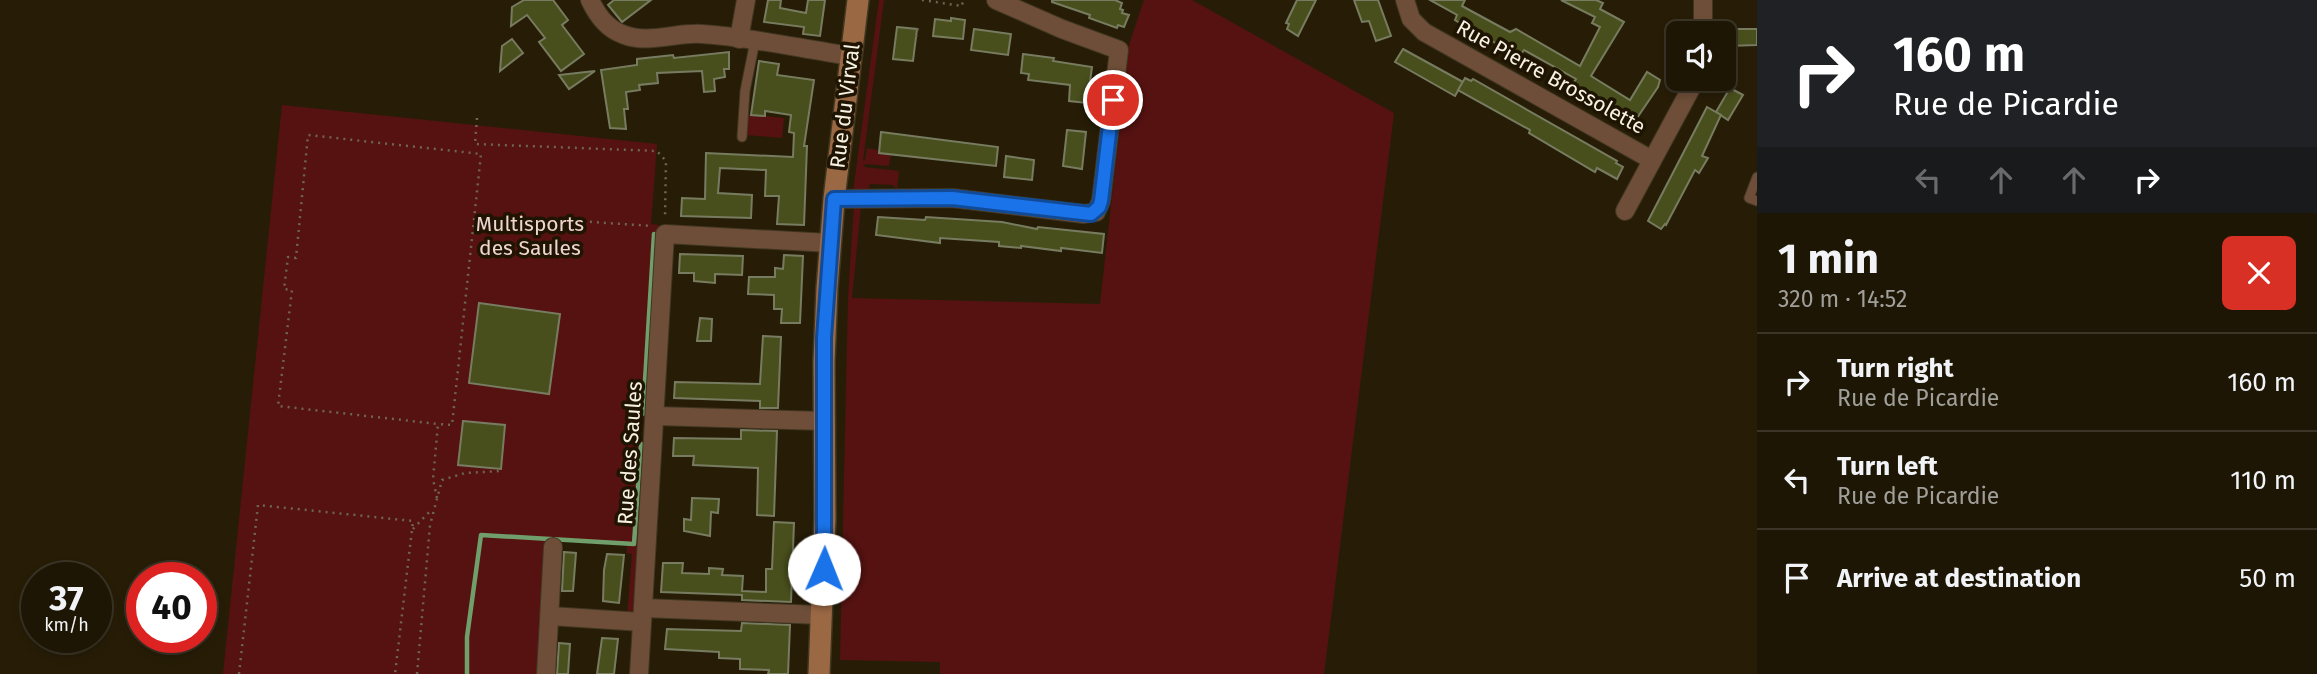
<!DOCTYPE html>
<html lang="en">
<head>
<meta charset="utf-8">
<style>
	body { margin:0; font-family:"Fira Sans",sans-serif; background:#251f0f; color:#f1f3f6; height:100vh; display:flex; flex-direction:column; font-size:26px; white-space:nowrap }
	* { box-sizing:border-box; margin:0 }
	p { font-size:23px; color:#a09f9a }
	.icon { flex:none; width:38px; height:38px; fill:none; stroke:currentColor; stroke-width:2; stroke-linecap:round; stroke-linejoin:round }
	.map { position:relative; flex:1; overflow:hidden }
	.side { display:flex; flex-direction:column; background:#1d1605; width:560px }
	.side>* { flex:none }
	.guide { background:#202124; color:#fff; overflow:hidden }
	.tools { position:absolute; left:1666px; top:21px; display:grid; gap:14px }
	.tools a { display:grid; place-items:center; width:70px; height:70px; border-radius:10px; background:#1d1605; box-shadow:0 4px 10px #0003,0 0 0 2px #3b3527; font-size:35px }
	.speed { position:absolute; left:21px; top:562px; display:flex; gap:14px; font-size:35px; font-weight:700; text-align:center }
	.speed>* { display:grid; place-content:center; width:91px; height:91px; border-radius:50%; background:#1d1605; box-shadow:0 4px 10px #0003,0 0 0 2px #3b3527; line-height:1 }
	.speed small { font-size:18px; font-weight:400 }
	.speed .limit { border:10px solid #d22; background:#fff; color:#111 }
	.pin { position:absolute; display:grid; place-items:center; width:60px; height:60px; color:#fff; margin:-30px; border:4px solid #fff; border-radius:50%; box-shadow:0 2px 7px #0007 }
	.me { position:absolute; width:77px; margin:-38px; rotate:1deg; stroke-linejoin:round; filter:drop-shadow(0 0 5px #0008) }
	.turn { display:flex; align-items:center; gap:24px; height:147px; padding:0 21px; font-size:32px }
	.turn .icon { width:91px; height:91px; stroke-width:2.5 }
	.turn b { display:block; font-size:49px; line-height:60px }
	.lanes { display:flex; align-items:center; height:66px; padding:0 21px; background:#0003; justify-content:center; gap:35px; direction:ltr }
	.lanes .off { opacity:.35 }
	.round { display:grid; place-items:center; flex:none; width:74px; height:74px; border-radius:10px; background:#251f0f }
	.overview { display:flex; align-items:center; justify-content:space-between; height:119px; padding:0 21px }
	h1 { font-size:42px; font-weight:700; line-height:52px }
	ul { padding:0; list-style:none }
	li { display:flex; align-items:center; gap:21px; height:98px; padding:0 21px; border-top:2px solid #3b3527 }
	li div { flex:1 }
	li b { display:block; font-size:26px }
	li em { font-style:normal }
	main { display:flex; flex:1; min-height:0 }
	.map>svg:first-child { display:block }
	.green { fill:#561211 }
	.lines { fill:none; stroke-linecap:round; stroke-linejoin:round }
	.stream { stroke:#709f6c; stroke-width:4.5 }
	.building { fill:#494f1c; stroke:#777c61; stroke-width:2 }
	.lane-casing { stroke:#403722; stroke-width:11 }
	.street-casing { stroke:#403722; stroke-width:20 }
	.secondary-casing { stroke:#403722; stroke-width:24 }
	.path { stroke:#6e6552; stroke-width:2.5; stroke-dasharray:2 5; stroke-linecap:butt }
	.lane { stroke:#6e4e38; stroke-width:9 }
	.street { stroke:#6e4e38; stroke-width:18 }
	.secondary { stroke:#9b6844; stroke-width:21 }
	.route-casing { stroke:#114b97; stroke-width:18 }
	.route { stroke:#1a73e8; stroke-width:12 }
	.labels { text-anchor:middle; stroke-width:7; stroke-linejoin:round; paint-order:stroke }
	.street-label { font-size:21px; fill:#f8f2e4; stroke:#1e1401 }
	.park-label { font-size:21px; fill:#efd4d0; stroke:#1e1401 }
</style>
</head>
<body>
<main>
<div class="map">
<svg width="1757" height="674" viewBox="0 0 1757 674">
	<rect width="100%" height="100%" fill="#271d07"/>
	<g class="green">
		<path d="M879 0H884L863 161 865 160 867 148 891 153 889 166 865 164 864 167 899 171 897 189 893 185 870 184 868 191 853 192Z"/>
		<path d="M1144 0H1192L1394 113 1324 674H940V662L840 660 848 298 854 206H861L852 298 1100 304 1129 45Z"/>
		<path d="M282 105 657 144 651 224 659 225 650 416 638 419 636 438 647 443 634 612 627 616 632 554 627 553V544L561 539 539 674H223Z"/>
		<path d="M748 114 784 118 782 138 746 135Z"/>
	</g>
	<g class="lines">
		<g class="stream">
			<path d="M643 414 654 234"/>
			<path d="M467 674V637L481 535 634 544 641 444"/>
		</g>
	</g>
	<g class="building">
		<path d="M524 0H553L568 20 562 25 584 54 561 71 539 42 545 38 527 15 511 26 512 7Z"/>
		<path d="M614 0H651L622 22 608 5Z"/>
		<path d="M768 0H781L780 8 806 13 808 0H825L820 36 803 34 804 27 764 22Z"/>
		<path d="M1052 0H1115L1122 3 1120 9 1123 10 1122 13 1129 15 1124 27 1118 25 1117 28 1089 18 1090 15 1052 2Z"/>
		<path d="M1297 0H1316L1298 36 1287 29 1289 24 1286 23Z"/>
		<path d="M1354 0H1378L1391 36 1376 41 1369 21 1362 22Z"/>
		<path d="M1430 0H1465L1462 6 1473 12 1510 32 1516 29 1580 66 1600 27 1592 23 1595 17 1561 0H1596L1603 3 1600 9 1624 22 1591 76 1630 100 1647 72 1660 80 1658 87 1637 118 1607 102 1606 105 1572 85 1576 79 1524 50 1520 56 1480 35 1455 20 1457 15Z"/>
		<path d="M951 18 965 20 963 39 933 36 935 19 951 21Z"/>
		<path d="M897 27 917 29 913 61 893 59Z"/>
		<path d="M974 29 1011 34 1008 55 971 50Z"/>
		<path d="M1736 29H1757V45L1728 46V32H1736Z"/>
		<path d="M512 39 523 53 500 71 502 46Z"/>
		<path d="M1403 49 1463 82 1455 96 1395 62Z"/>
		<path d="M729 52V69H724L725 77 714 79 715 91 704 92 702 71 657 73 658 83 639 85 640 90 626 92 628 109H624L626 129 610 128 601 70 637 65V59L673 55 674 58Z"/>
		<path d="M1023 54 1054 58 1053 61 1092 67 1087 103 1069 101 1070 85 1028 80 1029 74 1021 73Z"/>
		<path d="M759 61 779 64 777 75 814 80 804 146H807L804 225 777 224 779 196H765L766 170 720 168 718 193 752 195 751 218 681 216 682 198 705 199 706 153 793 157 794 133 789 132 791 115 765 111V116L751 115Z"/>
		<path d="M595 71 569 89 559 75Z"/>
		<path d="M1465 78 1471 81 1473 79 1617 161 1616 163 1623 167 1617 179 1597 168 1595 172 1529 133 1530 130 1458 90Z"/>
		<path d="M1730 88 1743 95 1728 120 1716 112Z"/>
		<path d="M1707 107 1721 115 1702 156 1708 158 1699 173 1695 170 1666 225 1665 224 1661 229 1648 221Z"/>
		<path d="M1067 130 1086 132 1082 169 1063 166Z"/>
		<path d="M881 132 998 147 996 166 879 153Z"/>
		<path d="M1006 156 1034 160 1032 180 1004 177Z"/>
		<path d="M878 217 925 220 926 217 1002 222 1037 229 1038 227 1104 234 1102 253 1061 248V251L1021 246V248L999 246V242L940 238V243L876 235Z"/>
		<path d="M680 254 743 256 742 275 715 274V283L694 281V273H679Z"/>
		<path d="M784 255 803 256 800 323H781L782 309H774V295L748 294 749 277H775V268L783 269Z"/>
		<path d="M479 303 560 314 549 394 469 383Z"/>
		<path d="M700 318 712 319 711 341H697Z"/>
		<path d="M763 336 781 337 778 408H760V401L674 398 675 382 760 384Z"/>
		<path d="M463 421 505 425 501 469 458 465Z"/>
		<path d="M741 430 777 431 774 516 757 515 758 468 693 465 694 456H673L674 438 741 439Z"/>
		<path d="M692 498 719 499 718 513 711 512 710 536 684 531V519L691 520Z"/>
		<path d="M774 522 794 523 791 602 742 600V595L661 592 663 563H683L682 573 709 574V568L723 569 722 575 743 576 742 591 766 592V569H772Z"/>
		<path d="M564 552 576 553 573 591H562Z"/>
		<path d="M607 554 624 555 619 603 603 601 604 570Z"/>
		<path d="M742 623 790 625 788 674H768L769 670 740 669V659L719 658V652L665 649 667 629 741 631Z"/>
		<path d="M602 638 618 639 614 674H597Z"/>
		<path d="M559 643 570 644 568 674H557Z"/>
	</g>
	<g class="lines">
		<defs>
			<g id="lane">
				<path d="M742 137 745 91 755 41"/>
				<path d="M1757 177 1749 198 1757 201"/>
			</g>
			<g id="street">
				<path d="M590 0C597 15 606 28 622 34 647 45 676 32 702 34 751 37 802 49 851 56"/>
				<path d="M1405 0 1411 19 1424 32 1652 160"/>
				<path d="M1703 33V0"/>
				<path d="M739 39 746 0"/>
				<path d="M834 199 952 198 1084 214 1096 212 1101 201 1119 50 1062 29 996 0"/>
				<path d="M1625 211 1696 79"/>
				<path d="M656 416 824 421"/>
				<path d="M643 608 822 615"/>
				<path d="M550 616 642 622"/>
				<path d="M546 674 553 547"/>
				<path d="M639 674 665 234 830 243"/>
			</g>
			<path id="secondary" d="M819 674 825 519 824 362 827 288 834 199 858 0"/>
		</defs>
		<use href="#lane" class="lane-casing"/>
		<use href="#street" class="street-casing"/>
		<use href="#secondary" class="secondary-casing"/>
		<g class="path">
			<path d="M922 0 962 6 963 0"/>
			<path d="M916 37 918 27"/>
			<path d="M477 118 475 144 657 151 666 161 665 217"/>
			<path d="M567 222 570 227 577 221 652 226"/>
			<path d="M437 498 433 479 438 424 278 406 292 290 284 289 288 257 296 258 308 135 481 154 452 425 438 424"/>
			<path d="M413 529 432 509"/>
			<path d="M239 674 258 505 413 521 395 674"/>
			<path d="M417 674 430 525 442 480 465 473 501 471"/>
		</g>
		<use href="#lane" class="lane"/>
		<use href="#street" class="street"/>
		<use href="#secondary" class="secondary"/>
	</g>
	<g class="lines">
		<defs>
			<path id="route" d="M824 569V338L834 199 952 198 1091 214 1099 207 1101 201 1113 100"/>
		</defs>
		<use href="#route" class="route-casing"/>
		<use href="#route" class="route"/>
	</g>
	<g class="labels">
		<g class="street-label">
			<text transform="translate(1551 77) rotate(29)" y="7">Rue Pierre Brossolette</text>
			<text transform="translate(845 106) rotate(-83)" y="7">Rue du Virval</text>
			<text transform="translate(630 453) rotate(-86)" y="7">Rue des Saules</text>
		</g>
		<g class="park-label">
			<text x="530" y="231">Multisports<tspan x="530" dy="24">des Saules</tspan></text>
		</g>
	</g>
</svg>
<div class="tools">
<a><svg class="icon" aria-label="sound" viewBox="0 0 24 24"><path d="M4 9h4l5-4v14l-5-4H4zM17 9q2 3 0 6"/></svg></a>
</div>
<div class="speed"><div>37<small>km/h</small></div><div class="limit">40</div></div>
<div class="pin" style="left:1113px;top:100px;background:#d93025"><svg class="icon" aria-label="arrive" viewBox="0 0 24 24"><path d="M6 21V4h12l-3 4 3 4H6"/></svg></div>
<svg class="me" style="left:824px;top:569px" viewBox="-20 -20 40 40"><circle r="19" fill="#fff"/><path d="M0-13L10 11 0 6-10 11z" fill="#1a73e8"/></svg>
</div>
<section class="side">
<div class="guide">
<div class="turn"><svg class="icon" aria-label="right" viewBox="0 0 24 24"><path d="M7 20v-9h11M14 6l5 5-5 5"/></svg><div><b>160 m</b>Rue de Picardie</div></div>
<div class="lanes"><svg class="icon off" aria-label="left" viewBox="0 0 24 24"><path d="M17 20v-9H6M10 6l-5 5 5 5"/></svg><svg class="icon off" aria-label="ahead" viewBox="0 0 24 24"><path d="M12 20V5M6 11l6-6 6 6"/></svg><svg class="icon off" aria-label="ahead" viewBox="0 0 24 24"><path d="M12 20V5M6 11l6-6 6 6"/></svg><svg class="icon" aria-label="right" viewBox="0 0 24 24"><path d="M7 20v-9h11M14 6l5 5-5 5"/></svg></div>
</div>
<div class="overview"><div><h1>1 min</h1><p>320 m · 14:52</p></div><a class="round" style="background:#d93025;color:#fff"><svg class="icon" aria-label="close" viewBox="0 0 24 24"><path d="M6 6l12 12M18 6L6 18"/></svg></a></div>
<ul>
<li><svg class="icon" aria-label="right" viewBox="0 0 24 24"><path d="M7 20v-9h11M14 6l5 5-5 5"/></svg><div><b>Turn right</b><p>Rue de Picardie</p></div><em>160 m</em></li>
<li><svg class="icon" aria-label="left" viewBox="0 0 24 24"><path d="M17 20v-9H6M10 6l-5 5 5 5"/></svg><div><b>Turn left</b><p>Rue de Picardie</p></div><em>110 m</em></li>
<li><svg class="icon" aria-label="arrive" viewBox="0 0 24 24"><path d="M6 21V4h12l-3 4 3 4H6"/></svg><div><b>Arrive at destination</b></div><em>50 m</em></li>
</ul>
</section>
</main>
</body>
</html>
